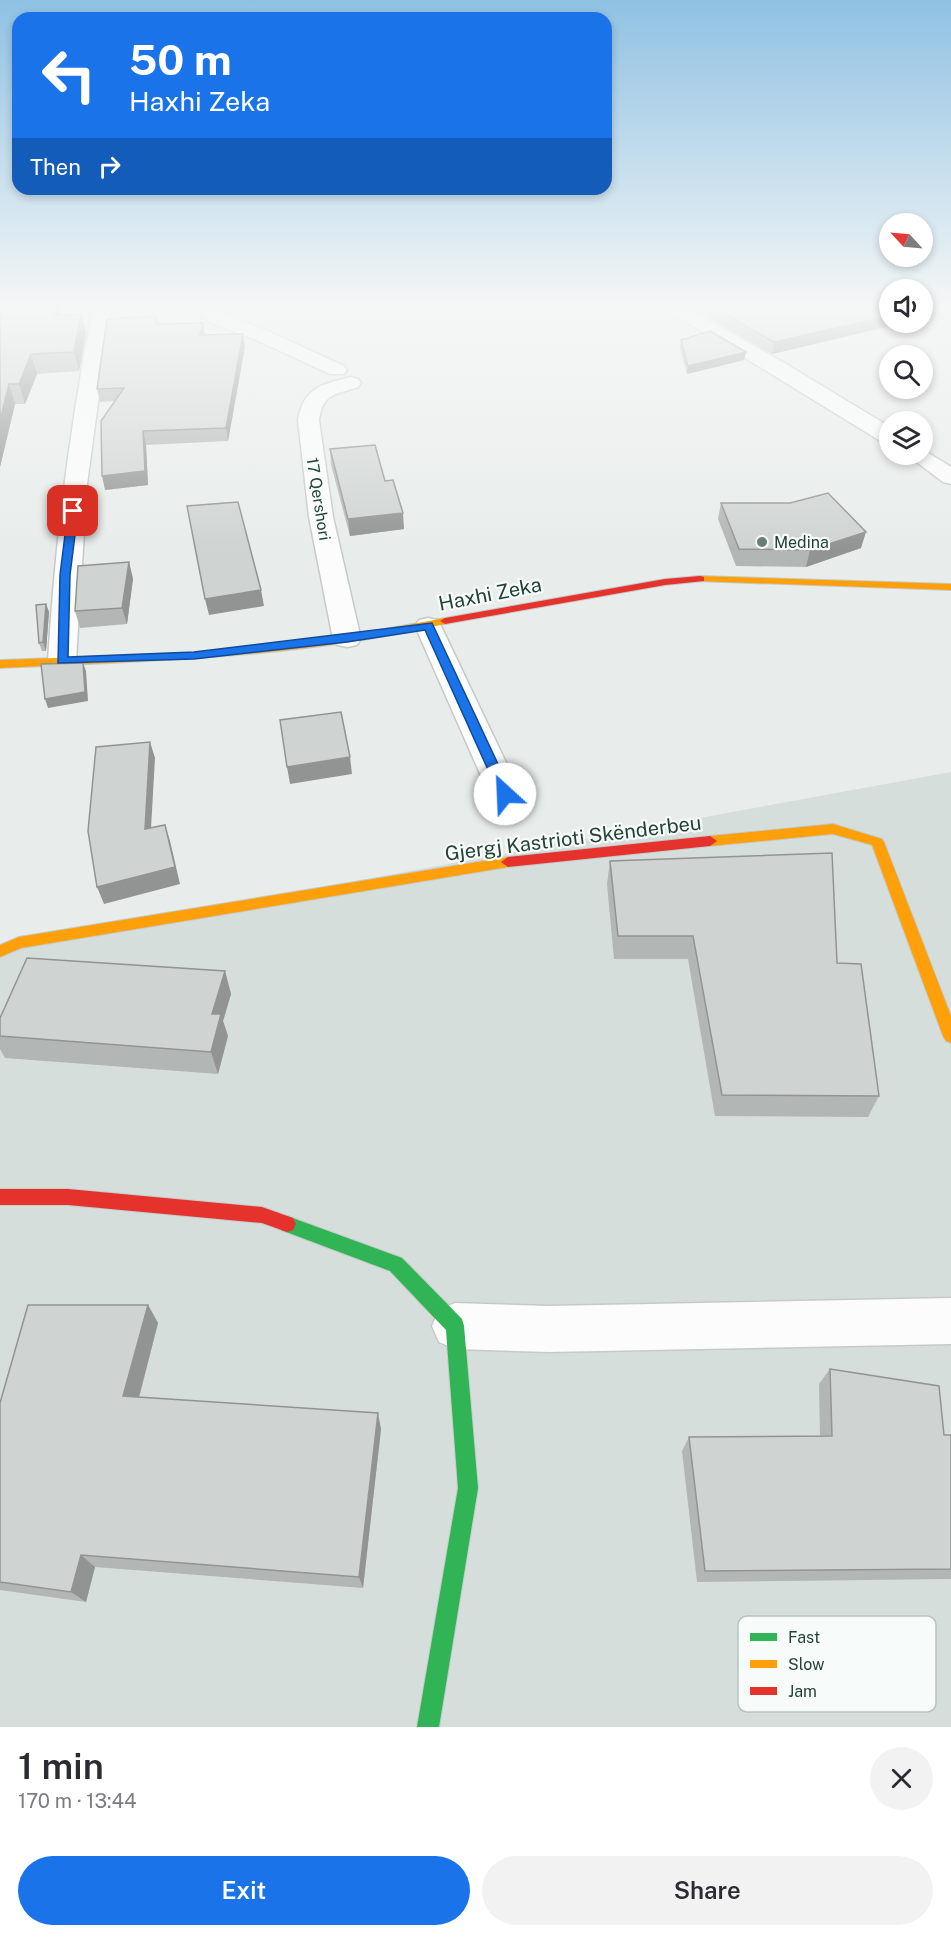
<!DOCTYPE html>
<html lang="en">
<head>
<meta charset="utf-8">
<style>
	body { margin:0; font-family:"Public Sans",sans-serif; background:#f2f2f3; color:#2b2b33; height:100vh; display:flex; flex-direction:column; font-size:22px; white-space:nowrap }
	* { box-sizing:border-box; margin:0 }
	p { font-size:20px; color:#7c7c81 }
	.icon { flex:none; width:33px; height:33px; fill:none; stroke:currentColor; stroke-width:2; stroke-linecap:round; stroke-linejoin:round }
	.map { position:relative; height:1727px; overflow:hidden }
	.details { display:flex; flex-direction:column; background:#fff; flex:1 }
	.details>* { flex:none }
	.guide { position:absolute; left:12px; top:12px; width:600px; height:183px; border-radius:18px; box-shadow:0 3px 9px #0003; background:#1a73e8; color:#fff; overflow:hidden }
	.needle { width:39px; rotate:296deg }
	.buttons { position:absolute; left:879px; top:213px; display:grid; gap:12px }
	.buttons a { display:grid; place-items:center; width:54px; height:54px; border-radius:50%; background:#fff; box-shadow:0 3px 9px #0003; font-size:30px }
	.pin { position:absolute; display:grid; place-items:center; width:51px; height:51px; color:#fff; margin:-26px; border-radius:12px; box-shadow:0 3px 9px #0006 }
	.me { position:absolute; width:66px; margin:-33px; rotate:335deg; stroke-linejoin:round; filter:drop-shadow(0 0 4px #0008) }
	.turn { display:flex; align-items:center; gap:21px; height:126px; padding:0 18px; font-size:27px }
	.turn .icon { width:78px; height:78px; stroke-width:2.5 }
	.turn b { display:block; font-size:42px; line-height:51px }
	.then { display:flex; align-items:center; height:57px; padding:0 18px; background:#0003; gap:12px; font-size:22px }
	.round { display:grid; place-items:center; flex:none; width:63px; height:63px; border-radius:32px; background:#f2f2f3 }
	.head { display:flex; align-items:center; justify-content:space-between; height:102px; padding:0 18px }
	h1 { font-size:36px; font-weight:600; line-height:45px }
	.primary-button { display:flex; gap:12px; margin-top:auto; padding:12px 18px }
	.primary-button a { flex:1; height:69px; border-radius:36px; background:#1a73e8; color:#fff; font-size:24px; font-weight:600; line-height:69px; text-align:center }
	.primary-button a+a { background:#f2f2f3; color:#2b2b33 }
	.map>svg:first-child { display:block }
	.built { fill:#d6dedb }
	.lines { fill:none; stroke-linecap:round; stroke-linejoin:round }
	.street-casing { stroke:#c5cac8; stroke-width:3 }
	.fast-casing { stroke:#c3cbc8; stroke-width:2 }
	.slow-casing { stroke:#c3cbc8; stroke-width:2 }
	.jam-casing { stroke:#c3cbc8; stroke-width:2 }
	.street { fill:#fcfcfc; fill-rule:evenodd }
	.fast { fill:#30b455; fill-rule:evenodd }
	.slow { fill:#ff9f0a; fill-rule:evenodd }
	.jam { fill:#e5322d; fill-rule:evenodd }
	.wall { fill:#b2b6b5 }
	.shaded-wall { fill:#919493 }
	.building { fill:#cfd4d2; stroke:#919493; stroke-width:1.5 }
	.route { fill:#1a73e8; stroke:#114b97; stroke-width:1.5 }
	.poi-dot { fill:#697e78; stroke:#f7fbf9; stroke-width:2 }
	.labels { text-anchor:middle; stroke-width:4.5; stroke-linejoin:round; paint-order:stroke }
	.far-street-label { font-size:16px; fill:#24423a; stroke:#f7fbf9 }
	.far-poi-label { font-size:16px; fill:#24423a; stroke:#f7fbf9; text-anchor:start }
	.street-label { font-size:20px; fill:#24423a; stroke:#f7fbf9 }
	.key { fill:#f7fbf9; stroke:#b8c4c0; stroke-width:1.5 }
	.key-label { font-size:16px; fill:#24423a }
</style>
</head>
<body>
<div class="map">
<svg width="951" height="1727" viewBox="0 0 951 1727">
	<rect width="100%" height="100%" fill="#e8edeb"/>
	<path class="built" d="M951 772V1727H0V946Z"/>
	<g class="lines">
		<defs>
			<g id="street">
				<path d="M93 307H111L87 484 76 661 72 667 62 670 52 667 48 661C55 542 70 425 93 307Z"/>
				<path d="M193 307H214L225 315 268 331 344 366 347 370 344 374H330L254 339 211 323Z"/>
				<path d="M662 307H685L786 364 890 427V443L882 442Z"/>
				<path d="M926 307 951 308V322Z"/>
				<path d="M351 377 358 379 361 383 358 387C335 395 323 393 319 420L333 517 361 639 357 645 347 647 337 645 333 639 309 517 298 420C303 388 322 384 351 377Z"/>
				<path d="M922 449 951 467V484L943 482 906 454H922Z"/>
				<path d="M428 618 437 620 441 626 521 794 516 802 505 805 494 802 489 794 415 626 419 620Z"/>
				<path d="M951 1298V1344L549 1352 455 1349 439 1342 432 1326 439 1310 455 1303 549 1306Z"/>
			</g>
			<path id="fast" d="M287 1216 402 1258 462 1319 464 1326 478 1488 439 1727H417L458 1488 446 1330 390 1271 281 1230 278 1224 281 1218Z"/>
			<g id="slow">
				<path d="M700 576 951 584V590L696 581V577Z"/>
				<path d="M445 618 449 619V623C302 658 150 661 0 668V660L194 653 347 636Z"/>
				<path d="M833 824 882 839 884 842 951 1016V1043L946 1041 943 1036 872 845 833 834 710 846 703 841 710 836Z"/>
				<path d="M508 857 515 862 508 867 21 948 0 957V945L19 937Z"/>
			</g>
			<g id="jam">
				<path d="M700 576 704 577V581L665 585 445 624 440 621 445 618 665 579Z"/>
				<path d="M710 836 717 841 710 846 508 867 501 862 508 857Z"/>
				<path d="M0 1189H68L262 1207 293 1218 296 1224 293 1230 287 1232 262 1223 68 1205H0Z"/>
			</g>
		</defs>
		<use href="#street" class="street-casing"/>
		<use href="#fast" class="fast-casing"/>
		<use href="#slow" class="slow-casing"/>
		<use href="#jam" class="jam-casing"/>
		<use href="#street" class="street"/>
		<use href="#fast" class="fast"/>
		<use href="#slow" class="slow"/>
		<use href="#jam" class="jam"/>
	</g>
	<g class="wall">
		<path d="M0 307H60L62 315 81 314 86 333 79 371 37 374 25 404H15L0 467Z"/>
		<path d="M707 307H875L889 316 886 327 772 354 706 316Z"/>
		<path d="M157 316 159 324 205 335 245 346 228 441 146 445 148 485 105 490 115 401 100 402 97 389Z"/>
		<path d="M681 340 746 352 744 360 687 374 680 348Z"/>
		<path d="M330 449 385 481 404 529 350 536 331 465Z"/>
		<path d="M721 503 861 548 806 567 736 566 718 519Z"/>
		<path d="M129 562 133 579 127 624 80 628 75 611Z"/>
		<path d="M46 604 49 612 46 651H42L39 643Z"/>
		<path d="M610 861 837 963 879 1096 868 1117 715 1116 688 959H614L607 884Z"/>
		<path d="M225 971 231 994 223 1021 228 1036 218 1074 5 1058 0 1049V1036Z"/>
		<path d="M148 1305 158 1323 139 1398 381 1429 363 1588 95 1567 86 1602 0 1590V1403Z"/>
		<path d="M830 1369 944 1435H951V1579L697 1582 682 1451 689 1437 820 1436 819 1384Z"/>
	</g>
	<g class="shaded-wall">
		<path d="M54 307H60L62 318 51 316Z"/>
		<path d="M81 314 86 333 79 371 74 352Z"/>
		<path d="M889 316 886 327 772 354 774 342Z"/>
		<path d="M203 323 205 335H200Z"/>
		<path d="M243 334 245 346 228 441 226 428Z"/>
		<path d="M746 352 744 360 687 374 688 366Z"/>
		<path d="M31 354 37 374 25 404 19 384Z"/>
		<path d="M9 384 15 404 0 467V420Z"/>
		<path d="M143 431 146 445 148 485 105 490 102 476Z"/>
		<path d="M403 513 404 529 350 536 348 519Z"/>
		<path d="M866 532 861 548 806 567 810 550Z"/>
		<path d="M129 562 133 579 127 624 122 608Z"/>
		<path d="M261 590 264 606 209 615 205 599Z"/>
		<path d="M46 604 49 612 46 651 43 642Z"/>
		<path d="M83 663 86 671 88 701 48 708 45 699Z"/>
		<path d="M150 742 155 758 150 846 145 829Z"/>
		<path d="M350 757 352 774 290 784 287 767Z"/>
		<path d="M165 825 170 841 180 884 104 904 97 887Z"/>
		<path d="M225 971 231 994 223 1021 228 1036 218 1074 211 1052 212 1014Z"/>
		<path d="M148 1305 158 1323 135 1412 123 1396Z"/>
		<path d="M378 1413 381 1429 363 1588 359 1577Z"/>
		<path d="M81 1555 95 1567 86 1602 71 1592Z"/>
	</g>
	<g class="building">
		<path d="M0 307H54L51 316 81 314 74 352 31 354 19 384H9L0 420Z"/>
		<path d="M712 307H875L889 316 774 342Z"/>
		<path d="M157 316 156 324 203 323 200 335 243 334 226 428 143 431 145 471 102 476 101 421 124 388 97 389 107 319Z"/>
		<path d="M710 331 746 352 688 366 681 340Z"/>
		<path d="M375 445 385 481 393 480 403 513 348 519 330 449Z"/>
		<path d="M828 493 866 532 810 550 739 549 721 503H790Z"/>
		<path d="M238 502 261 590 205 599 187 506Z"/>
		<path d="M129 562 122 608 75 611 78 566Z"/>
		<path d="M46 604 43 642 39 643 36 605Z"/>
		<path d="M83 663 85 692 45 699 41 664Z"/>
		<path d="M341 712 350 757 287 767 280 720Z"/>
		<path d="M150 742 145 829 165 825 175 867 97 887 88 831 96 747Z"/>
		<path d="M832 853 837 963 861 964 879 1096 722 1095 693 936H618L610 861Z"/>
		<path d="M27 958 225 971 212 1014H221L211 1052 0 1036V1018Z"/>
		<path d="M28 1305H148L123 1396 378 1413 359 1577 81 1555 71 1592 0 1582V1403Z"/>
		<path d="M830 1369 939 1386 944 1435H951V1569L705 1571 689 1437 832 1436Z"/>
	</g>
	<linearGradient id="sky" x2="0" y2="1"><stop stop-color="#8fc1e3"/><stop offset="0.56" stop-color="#f5f7f6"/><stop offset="1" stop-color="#f5f7f6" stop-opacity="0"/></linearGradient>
	<rect width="951" height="549" fill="url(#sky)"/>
	<path class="route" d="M73 508 78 511 70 575 68 657 194 652 432 623 512 794 510 797H501L499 794 425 630 347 642 194 659 58 663 60 575 68 511Z"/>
	<circle class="poi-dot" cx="762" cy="542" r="6"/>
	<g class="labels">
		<g class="far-street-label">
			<text transform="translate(319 499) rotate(81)" y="6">17 Qershori</text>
		</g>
		<g class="far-poi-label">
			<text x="774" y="548">Medina</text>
		</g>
		<g class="street-label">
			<text transform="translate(490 594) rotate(-11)" y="7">Haxhi Zeka</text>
			<text transform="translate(573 838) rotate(-7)" y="7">Gjergj Kastrioti Skënderbeu</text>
		</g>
	</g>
	<rect x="738" y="1616" width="198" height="96" rx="9" class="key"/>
	<rect x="750" y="1633" width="27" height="8" fill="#30b455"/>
	<rect x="750" y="1660" width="27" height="8" fill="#ff9f0a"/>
	<rect x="750" y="1687" width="27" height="8" fill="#e5322d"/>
	<g class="key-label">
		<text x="788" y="1643">Fast</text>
		<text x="788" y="1670">Slow</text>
		<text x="788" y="1697">Jam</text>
	</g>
</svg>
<div class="buttons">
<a><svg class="needle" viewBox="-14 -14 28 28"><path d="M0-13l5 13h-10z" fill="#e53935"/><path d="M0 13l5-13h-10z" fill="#7c7c81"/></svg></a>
<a><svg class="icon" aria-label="sound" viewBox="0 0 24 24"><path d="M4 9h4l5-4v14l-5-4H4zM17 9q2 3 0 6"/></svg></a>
<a><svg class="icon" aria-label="search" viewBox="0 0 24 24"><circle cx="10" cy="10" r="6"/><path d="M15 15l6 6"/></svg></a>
<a><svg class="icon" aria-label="layers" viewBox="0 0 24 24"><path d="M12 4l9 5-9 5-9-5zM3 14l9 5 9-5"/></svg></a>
</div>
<div class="pin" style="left:73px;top:511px;background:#d93025"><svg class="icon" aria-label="arrive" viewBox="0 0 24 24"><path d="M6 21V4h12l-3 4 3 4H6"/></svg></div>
<svg class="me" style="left:505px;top:794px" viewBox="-20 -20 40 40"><circle r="19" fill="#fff"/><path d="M0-13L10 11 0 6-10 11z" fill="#1a73e8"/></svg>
<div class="guide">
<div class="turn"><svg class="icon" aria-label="left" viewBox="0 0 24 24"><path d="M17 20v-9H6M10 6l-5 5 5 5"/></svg><div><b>50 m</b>Haxhi Zeka</div></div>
<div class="then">Then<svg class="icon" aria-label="right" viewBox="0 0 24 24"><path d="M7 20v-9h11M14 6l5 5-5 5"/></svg></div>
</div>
</div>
<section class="details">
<div class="head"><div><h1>1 min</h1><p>170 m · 13:44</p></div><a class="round"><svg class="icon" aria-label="close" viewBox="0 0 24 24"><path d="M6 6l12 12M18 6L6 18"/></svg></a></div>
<div class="primary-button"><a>Exit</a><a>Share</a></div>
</section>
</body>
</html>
